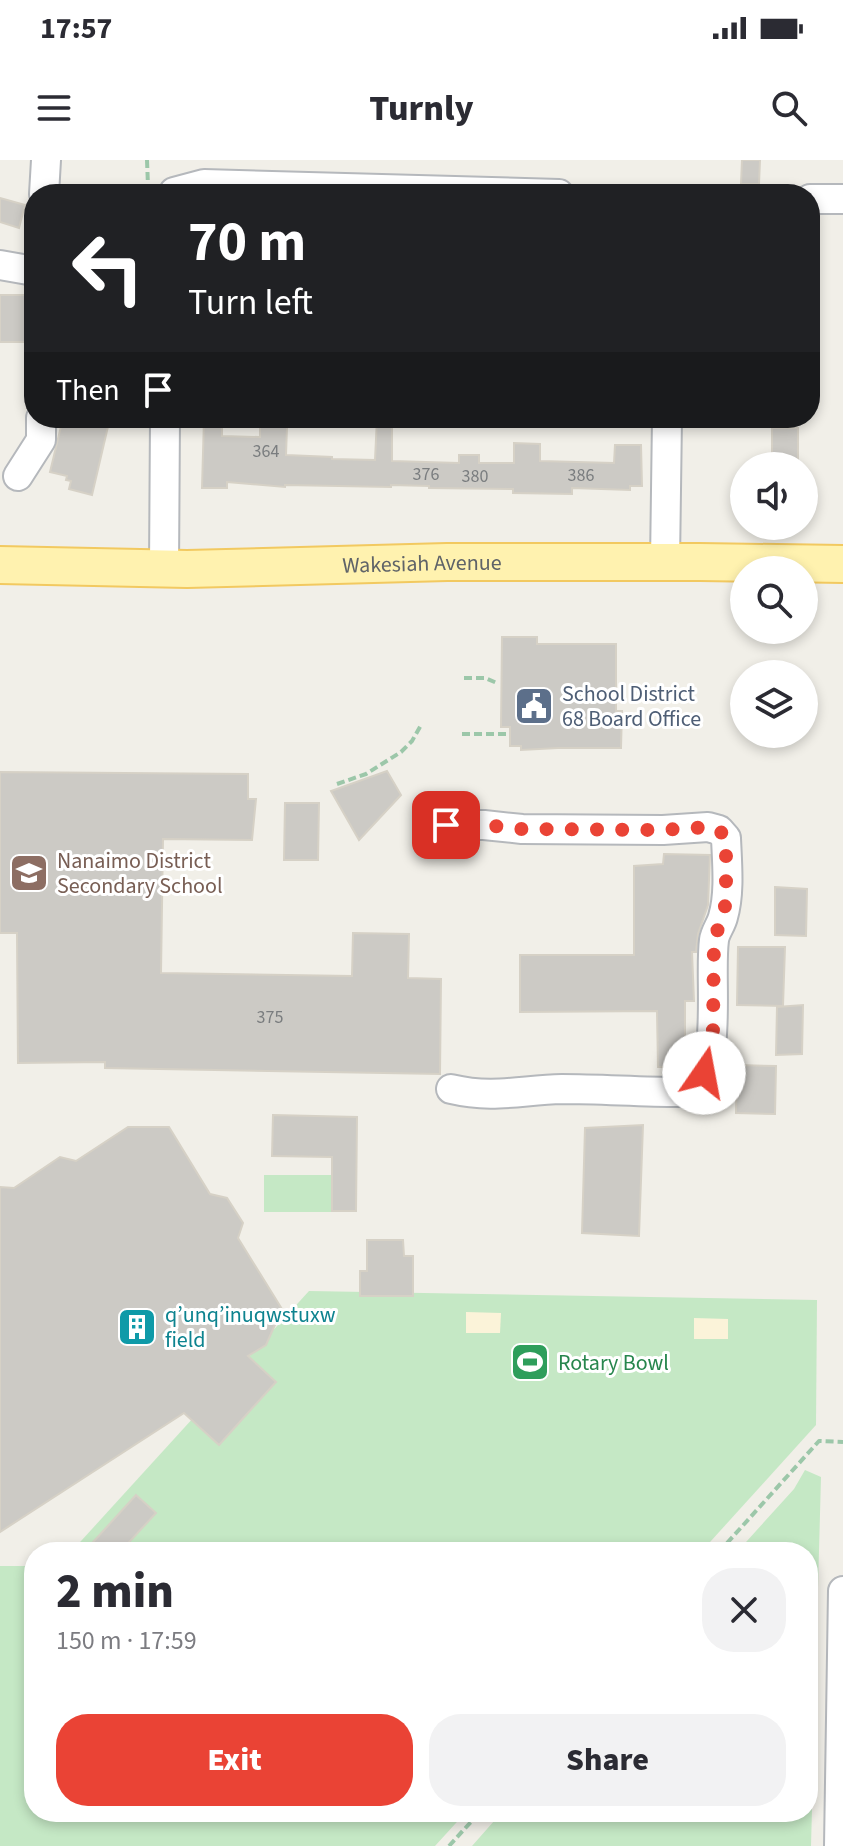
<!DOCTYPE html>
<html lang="en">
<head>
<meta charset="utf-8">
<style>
	body { margin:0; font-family:"Source Sans 3",sans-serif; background:#f2f2f3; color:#2b2b33; height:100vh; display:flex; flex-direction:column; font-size:30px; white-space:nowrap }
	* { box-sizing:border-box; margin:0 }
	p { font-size:26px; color:#7c7c81 }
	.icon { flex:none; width:44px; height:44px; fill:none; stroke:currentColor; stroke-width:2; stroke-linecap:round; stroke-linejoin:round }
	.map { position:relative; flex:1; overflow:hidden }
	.drawer { position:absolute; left:24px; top:1382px; width:794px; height:280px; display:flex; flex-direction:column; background:#fff; border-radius:32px; box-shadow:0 4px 12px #0003 }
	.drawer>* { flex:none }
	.guide { position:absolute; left:24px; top:24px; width:796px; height:244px; border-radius:32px; box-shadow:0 4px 12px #0003; background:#202124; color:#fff; overflow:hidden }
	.buttons { position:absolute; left:730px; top:292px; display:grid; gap:16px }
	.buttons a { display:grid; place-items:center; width:88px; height:88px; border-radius:50%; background:#fff; box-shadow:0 4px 12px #0003; font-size:40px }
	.pin { position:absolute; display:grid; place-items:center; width:68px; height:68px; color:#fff; margin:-34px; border-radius:16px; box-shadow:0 4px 12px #0006 }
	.me { position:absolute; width:88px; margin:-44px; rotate:12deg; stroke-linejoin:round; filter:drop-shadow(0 0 6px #0008) }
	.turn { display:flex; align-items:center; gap:28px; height:168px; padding:0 32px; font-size:36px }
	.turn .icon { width:104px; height:104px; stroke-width:2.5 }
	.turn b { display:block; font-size:56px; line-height:68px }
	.then { display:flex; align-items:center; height:76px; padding:0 32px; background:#0003; gap:16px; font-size:30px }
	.round { display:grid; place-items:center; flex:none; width:84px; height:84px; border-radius:32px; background:#f2f2f3 }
	.headline { display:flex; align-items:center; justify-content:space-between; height:136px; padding:0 32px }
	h1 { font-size:48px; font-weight:800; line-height:60px }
	.action { display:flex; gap:16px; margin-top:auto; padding:16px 32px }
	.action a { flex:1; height:92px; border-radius:32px; background:#ea4335; color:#fff; font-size:32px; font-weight:800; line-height:92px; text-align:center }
	.action a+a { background:#f2f2f3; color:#2b2b33 }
	.status { display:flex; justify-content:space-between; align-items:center; height:56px; padding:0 40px; background:#fff; direction:ltr }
	.status svg { height:22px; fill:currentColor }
	header { display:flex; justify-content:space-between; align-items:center; height:104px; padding:0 32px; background:#fff; font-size:36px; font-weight:800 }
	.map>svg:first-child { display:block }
	.green { fill:#c5e8c5 }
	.sand { fill:#fbf3d9 }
	.building { fill:#cccac5; stroke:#d6d1c6; stroke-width:2 }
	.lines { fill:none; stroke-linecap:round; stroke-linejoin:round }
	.minor-casing { stroke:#b5b8bc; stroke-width:32 }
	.major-casing { stroke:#f2c960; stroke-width:40 }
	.path { stroke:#9cc7a9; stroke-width:4; stroke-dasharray:8 4; stroke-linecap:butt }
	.minor { stroke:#fff; stroke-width:28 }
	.major { stroke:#fff2af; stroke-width:36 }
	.route { stroke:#ea4335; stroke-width:14; stroke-dasharray:0 25.2 }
	.labels { text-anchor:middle; stroke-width:6; stroke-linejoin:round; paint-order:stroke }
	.number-label { font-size:18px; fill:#7a7d7f }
	.street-label { font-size:22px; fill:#5f6368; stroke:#fff }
	.service-label { font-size:22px; fill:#4e5e75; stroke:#fff; text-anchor:start }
	.education-label { font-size:22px; fill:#785e54; stroke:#fff; text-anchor:start }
	.culture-label { font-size:22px; fill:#0d838f; stroke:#fff; text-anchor:start }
	.leisure-label { font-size:22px; fill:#27864d; stroke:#fff; text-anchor:start }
</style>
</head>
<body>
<div class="status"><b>17:57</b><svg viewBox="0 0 49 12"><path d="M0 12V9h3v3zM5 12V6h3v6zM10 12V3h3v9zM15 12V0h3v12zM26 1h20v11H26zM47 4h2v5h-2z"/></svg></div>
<header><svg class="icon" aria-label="menu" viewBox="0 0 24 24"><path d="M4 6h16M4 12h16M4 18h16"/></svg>Turnly<svg class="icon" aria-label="search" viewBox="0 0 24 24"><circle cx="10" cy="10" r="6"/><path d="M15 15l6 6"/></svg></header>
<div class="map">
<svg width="843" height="1686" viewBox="0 0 843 1686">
	<rect width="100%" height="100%" fill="#f1efe8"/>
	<g class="green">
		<rect x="264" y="1015" width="79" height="37"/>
		<path d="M309 1131 817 1140 816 1265 701 1392H71Z"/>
		<path d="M805 1310 821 1317 811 1686H472L502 1652H808V1392H737L794 1329Z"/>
		<path d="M0 1406H34V1652H466L435 1686H0Z"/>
	</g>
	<g class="sand">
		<path d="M466 1152 501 1153 500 1173H466Z"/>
		<path d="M694 1158 728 1159V1179H694Z"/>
	</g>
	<g class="building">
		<path d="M742 0H760L759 24H741Z"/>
		<path d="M0 38 25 45 19 68 0 62Z"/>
		<path d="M0 135H28L27 182H0Z"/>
		<path d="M63 258H110L92 335 69 329 71 321 66 320 67 316 50 312Z"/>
		<path d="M204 258H222V276L260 277V266L287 267 286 295 332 297V299L375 300 377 258H392V301L459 303V295H479V303H514V283L540 284V301L614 303 615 285H641L642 326H630V330L572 328V334L513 333V329L429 328V326L391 325V327L285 325V327L227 322V328H202Z"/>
		<rect x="772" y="268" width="26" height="34"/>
		<path d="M502 477H537V484H616V551H622L621 588H558L521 590V586H510V567H501Z"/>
		<path d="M387 611 401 635 359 680 331 631Z"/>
		<path d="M0 612 248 614V639H256L252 680 163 679 161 813 352 816 353 773 409 774 408 818 441 819 440 914 105 908V902L18 903 17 773H0Z"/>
		<path d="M285 643H319L318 700H284Z"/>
		<path d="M664 694 710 695 708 745 698 774 696 792H692L694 841H685V907H658L657 851 520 852V795H634V706L663 704Z"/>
		<path d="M775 727 807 729 806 776 775 775Z"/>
		<path d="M738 787H785L783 846 737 845Z"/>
		<path d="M803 845 802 894 776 895 777 847Z"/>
		<path d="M737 905 776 906 775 954 736 953Z"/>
		<path d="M273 955 357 957 356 1051H332V997L272 996Z"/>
		<path d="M643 965 639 1076 582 1073 585 968Z"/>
		<path d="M128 967H169L210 1034 227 1038 243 1063 238 1078 282 1149 266 1185 248 1196 276 1222 219 1285 184 1253 0 1372V1027L14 1028 60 997 76 1001Z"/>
		<path d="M367 1080H403L404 1096H413V1136H360V1111H367Z"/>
		<path d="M136 1335 156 1353 120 1392H84Z"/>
	</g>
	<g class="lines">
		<defs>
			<g id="minor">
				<path d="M44 34 46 0"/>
				<path d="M173 34 174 32 204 24 559 34"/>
				<path d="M810 39H843"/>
				<path d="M0 105 34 111"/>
				<path d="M18 316 41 280V258"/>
				<path d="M665 402 667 258"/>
				<path d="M164 408 165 258"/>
				<path d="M446 665H484L522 669 663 670 708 667 719 670 726 678C727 703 730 733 723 757 721 765 715 772 714 780 709 816 722 899 696 925 691 929 685 930 679 932 640 932 601 929 562 929 521 930 493 939 451 929"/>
				<path d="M839 1686 843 1431"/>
			</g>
			<g id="major">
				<path id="s1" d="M0 405 187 409 447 402H700L843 404"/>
			</g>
		</defs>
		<use href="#minor" class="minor-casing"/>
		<use href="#major" class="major-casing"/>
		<g class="path">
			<path d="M147 0 148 26"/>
			<path d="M464 518H485L497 523"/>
			<path d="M462 574H510"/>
			<path d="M337 624 366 614 401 592 412 581 421 565"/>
			<path d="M719 1392 819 1281 843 1282"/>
			<path d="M449 1686 480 1652"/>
		</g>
		<use href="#minor" class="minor"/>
		<use href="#major" class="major"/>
	</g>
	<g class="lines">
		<path class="route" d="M446 665H484L522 669 663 670 708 667 719 670 726 678V740L723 758 714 778 713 870 704 913"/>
	</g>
	<defs>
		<symbol id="civic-square" viewBox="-11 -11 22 22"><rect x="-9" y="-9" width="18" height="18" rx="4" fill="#5c6f8a" stroke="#fff"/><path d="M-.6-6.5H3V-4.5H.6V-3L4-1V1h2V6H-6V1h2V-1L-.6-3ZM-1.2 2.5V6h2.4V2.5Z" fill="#fff"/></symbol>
		<symbol id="school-square" viewBox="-11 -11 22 22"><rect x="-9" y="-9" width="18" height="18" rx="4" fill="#8d6e63" stroke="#fff"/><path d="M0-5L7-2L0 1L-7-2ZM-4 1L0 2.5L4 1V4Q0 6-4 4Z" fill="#fff"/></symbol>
		<symbol id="building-square" viewBox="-11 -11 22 22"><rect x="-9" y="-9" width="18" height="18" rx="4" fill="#0f9aa8" stroke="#fff"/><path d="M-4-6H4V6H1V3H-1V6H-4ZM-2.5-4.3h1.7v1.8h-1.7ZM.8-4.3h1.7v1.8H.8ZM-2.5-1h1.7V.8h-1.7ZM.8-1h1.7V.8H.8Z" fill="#fff"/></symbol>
		<symbol id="stadium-square" viewBox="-11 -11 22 22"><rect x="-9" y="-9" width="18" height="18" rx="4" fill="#2e9e5b" stroke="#fff"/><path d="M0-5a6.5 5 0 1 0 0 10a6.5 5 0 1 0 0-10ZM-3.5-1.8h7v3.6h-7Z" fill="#fff"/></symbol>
	</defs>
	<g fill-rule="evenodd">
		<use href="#civic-square" x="512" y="524" width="44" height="44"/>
		<use href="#school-square" x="7" y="691" width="44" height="44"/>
		<use href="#building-square" x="115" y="1145" width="44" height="44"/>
		<use href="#stadium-square" x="508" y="1180" width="44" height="44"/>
	</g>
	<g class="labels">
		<g class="number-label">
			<text x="266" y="297">364</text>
			<text x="426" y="320">376</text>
			<text x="581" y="321">386</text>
			<text x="475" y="322">380</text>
			<text x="270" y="863">375</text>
		</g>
		<g class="street-label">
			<text dy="8" stroke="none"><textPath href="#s1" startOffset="422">Wakesiah Avenue</textPath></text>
		</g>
		<g class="service-label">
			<text x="562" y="541">School District<tspan x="562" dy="25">68 Board Office</tspan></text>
		</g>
		<g class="education-label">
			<text x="57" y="708">Nanaimo District<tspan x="57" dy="25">Secondary School</tspan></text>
		</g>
		<g class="culture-label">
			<text x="165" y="1162">q’unq’inuqwstuxw<tspan x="165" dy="25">field</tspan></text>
		</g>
		<g class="leisure-label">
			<text x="558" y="1210">Rotary Bowl</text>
		</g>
	</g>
</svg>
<div class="buttons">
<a><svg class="icon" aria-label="sound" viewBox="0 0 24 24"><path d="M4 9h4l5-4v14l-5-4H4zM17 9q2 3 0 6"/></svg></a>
<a><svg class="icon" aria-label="search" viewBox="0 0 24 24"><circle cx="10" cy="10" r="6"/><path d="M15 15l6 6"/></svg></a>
<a><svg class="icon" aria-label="layers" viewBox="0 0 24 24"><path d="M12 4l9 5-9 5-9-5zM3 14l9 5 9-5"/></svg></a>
</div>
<div class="pin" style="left:446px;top:665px;background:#d93025"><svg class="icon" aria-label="arrive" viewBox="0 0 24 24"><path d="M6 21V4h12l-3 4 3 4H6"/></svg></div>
<svg class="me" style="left:704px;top:913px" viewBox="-20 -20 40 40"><circle r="19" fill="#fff"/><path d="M0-13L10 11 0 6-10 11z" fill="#ea4335"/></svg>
<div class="guide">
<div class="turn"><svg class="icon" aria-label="left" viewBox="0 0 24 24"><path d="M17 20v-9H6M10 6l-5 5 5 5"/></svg><div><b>70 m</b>Turn left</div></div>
<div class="then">Then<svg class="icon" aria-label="arrive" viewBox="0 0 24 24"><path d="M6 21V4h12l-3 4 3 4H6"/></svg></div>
</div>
<section class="drawer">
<div class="headline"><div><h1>2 min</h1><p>150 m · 17:59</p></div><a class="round"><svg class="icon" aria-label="close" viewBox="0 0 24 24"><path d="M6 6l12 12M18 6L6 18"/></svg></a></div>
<div class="action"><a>Exit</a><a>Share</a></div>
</section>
</div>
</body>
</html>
